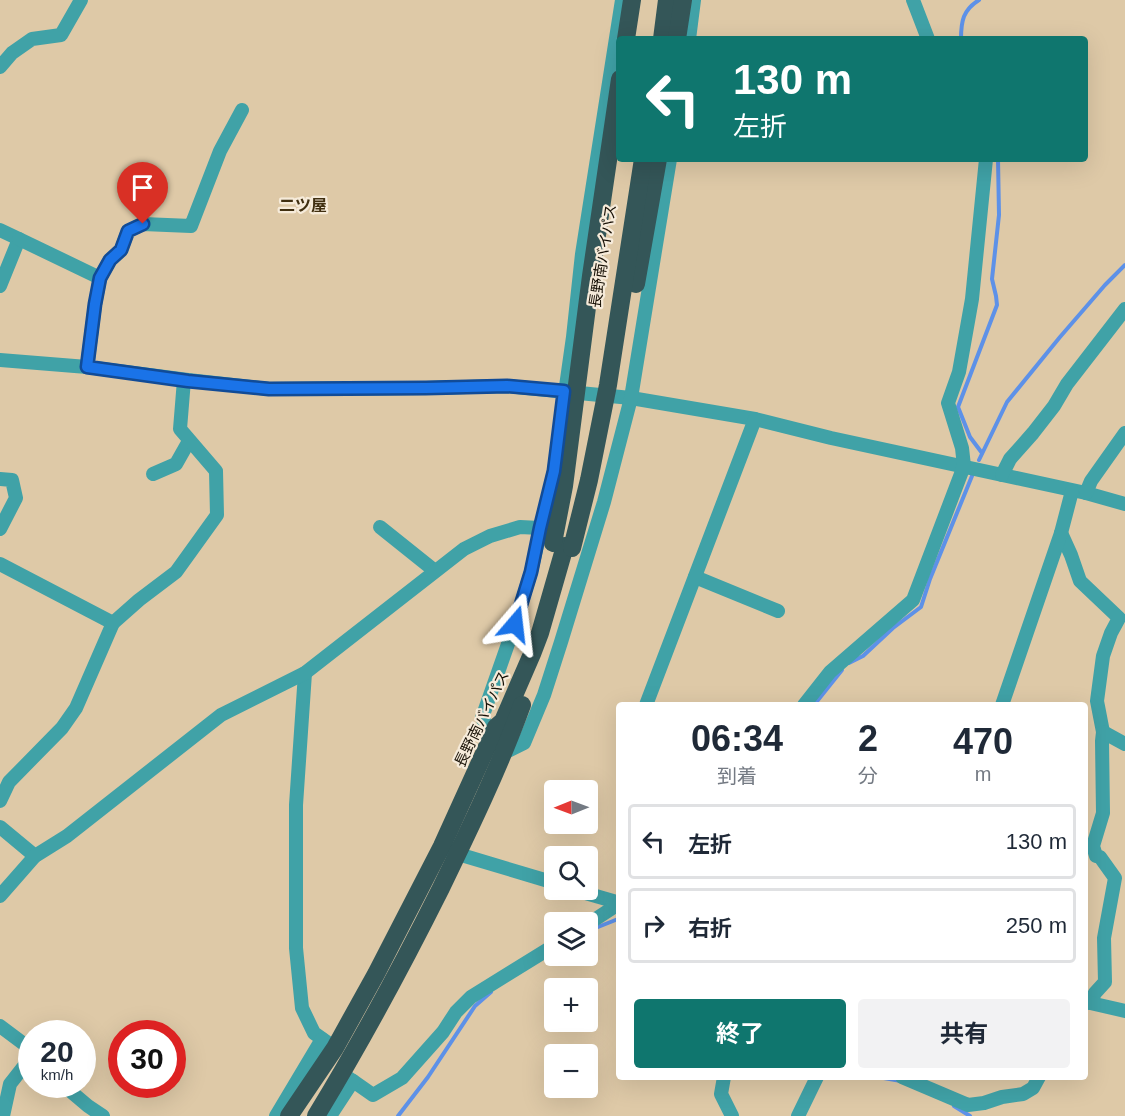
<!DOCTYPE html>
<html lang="ja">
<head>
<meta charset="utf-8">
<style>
	body { margin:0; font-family:Arial,"Noto Sans JP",sans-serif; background:#f2f2f3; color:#1f2937; height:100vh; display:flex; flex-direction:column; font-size:22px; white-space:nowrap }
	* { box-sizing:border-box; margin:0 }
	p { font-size:20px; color:#747a83 }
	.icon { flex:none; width:33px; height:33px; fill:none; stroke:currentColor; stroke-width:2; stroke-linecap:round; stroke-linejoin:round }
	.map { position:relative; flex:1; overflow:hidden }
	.details { position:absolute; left:616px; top:702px; width:472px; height:378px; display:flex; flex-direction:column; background:#fff; border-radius:6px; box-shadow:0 6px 24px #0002 }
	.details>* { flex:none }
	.banner { position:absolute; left:616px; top:36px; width:472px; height:126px; border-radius:6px; box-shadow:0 6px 24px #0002; background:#0f766e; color:#fff; overflow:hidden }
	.needle { width:39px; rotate:269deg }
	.fabs { position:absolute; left:544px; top:780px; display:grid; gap:12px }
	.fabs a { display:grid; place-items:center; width:54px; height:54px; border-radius:6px; background:#fff; box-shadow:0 6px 24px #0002; font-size:30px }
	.speed { position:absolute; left:18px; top:1020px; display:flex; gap:12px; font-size:30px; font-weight:700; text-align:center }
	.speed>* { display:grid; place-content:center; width:78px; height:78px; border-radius:50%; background:#fff; box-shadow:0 6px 24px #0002; line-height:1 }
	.speed small { font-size:15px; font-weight:400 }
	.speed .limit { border:9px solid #d22; background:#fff; color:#111 }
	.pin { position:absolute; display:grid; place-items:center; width:51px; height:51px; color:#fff; margin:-62px -26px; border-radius:50% 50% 50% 0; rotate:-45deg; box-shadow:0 0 6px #0007 }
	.pin .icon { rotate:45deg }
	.me { position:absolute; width:66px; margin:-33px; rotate:17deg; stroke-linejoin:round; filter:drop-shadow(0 0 4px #0008) }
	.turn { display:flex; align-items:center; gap:21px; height:126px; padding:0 18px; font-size:27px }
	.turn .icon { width:78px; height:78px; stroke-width:2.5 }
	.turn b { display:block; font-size:42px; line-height:51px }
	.eta { display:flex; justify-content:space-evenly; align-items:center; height:102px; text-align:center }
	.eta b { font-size:36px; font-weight:700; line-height:42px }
	.cta { display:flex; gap:12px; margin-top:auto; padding:12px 18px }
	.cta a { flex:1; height:69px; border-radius:6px; background:#0f766e; color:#fff; font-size:24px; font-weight:700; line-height:69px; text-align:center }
	.cta a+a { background:#f2f2f3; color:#1f2937 }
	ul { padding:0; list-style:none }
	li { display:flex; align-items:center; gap:18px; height:75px; margin:0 12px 9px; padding:0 6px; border:3px solid #e0e1e3; border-radius:6px }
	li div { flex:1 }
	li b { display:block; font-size:22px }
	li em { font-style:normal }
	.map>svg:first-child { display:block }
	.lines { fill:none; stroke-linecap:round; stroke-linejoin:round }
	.stream { stroke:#5d91e8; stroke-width:4 }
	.minor { stroke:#40a2a7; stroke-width:14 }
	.highway { stroke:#345658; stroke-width:18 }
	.highway-bridge { stroke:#345658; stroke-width:18 }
	.route-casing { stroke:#114b97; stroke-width:15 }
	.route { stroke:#1a73e8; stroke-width:10 }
	.labels { text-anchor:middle; stroke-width:4.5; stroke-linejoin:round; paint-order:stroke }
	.street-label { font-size:15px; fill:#171005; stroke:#f6ebda }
	.neighbourhood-label { font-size:16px; font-weight:bold; fill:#402f10; stroke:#f6ebda }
</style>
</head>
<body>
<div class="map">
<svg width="1125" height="1116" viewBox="0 0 1125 1116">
	<rect width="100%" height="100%" fill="#dec9a7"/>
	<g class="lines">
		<g class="stream">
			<path d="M961 39C961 21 963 10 979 0"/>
			<path d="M982 453 970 437 958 407 997 305 996 296 992 279 999 215 998 159"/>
			<path d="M979 460 1007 402 1060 337 1105 285 1125 265"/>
			<path d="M849 663 863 656 893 628 921 607 930 579 972 476"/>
			<path d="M814 705 842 670"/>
			<path d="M588 931 618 919"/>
			<path d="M878 1077 901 1081"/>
			<path d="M954 1106 970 1116"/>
			<path d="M398 1116 428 1077 475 1006 491 992"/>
		</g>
		<g class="minor">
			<path d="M913 0 928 39"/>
			<path d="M689 39 694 0"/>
			<path d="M0 67 12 53 32 39 61 35 81 0"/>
			<path d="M0 230 19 239 0 286"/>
			<path d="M19 239 100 278"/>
			<path d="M0 360 87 367 188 380 269 389 426 388 507 386 631 398 755 419 831 438 1086 493 1125 504"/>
			<path d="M87 367 95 305 100 278 110 260 121 250 128 231 143 224 191 226 220 151 242 110"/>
			<path d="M153 474 176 464 189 441"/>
			<path d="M1002 475 1010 459 1033 433 1054 406 1067 384 1125 309"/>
			<path d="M0 479 12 480 16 498 0 529"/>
			<path d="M1086 493 1091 481 1125 433"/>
			<path d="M380 527 435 571"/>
			<path d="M1061 533 1071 555 1080 581 1119 618 1111 633 1103 656 1097 701 1103 732 1102 741 1103 813 1093 846 1096 856 1100 857 1115 878 1104 938 1105 982 1095 993 1090 1003"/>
			<path d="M0 564 113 623 76 708 62 728 9 782 0 801"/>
			<path d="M695 577 778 611"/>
			<path d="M113 623 139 600 176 572 217 515 216 471 180 429 184 380"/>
			<path d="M305 673 296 805V948L302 1008 314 1033 335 1048"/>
			<path d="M646 705 755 419"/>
			<path d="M804 705 830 672 913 600 964 466 962 448 948 403 959 372 972 299 986 159"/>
			<path d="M1002 705 1061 533 1072 491"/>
			<path d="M1103 732 1125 744"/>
			<path d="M493 735 482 718 515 624 531 572 554 471 573 337 582 254 622 0"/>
			<path d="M504 753 524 743 544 695 561 642 604 502 631 398 670 159"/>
			<path d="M0 827 35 856"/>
			<path d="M449 850 458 854 555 883"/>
			<path d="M575 890 620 903"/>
			<path d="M0 896 35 856 67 836 221 715 305 673 464 549 490 536 520 527 540 528"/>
			<path d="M588 924 620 903"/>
			<path d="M1086 1002 1125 1011"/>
			<path d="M0 1026 32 1050"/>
			<path d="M724 1077 721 1094 732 1116"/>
			<path d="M902 1077 968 1105 984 1103 1002 1097 1023 1094 1033 1088 1039 1077"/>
			<path d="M353 1081 373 1095 402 1078 443 1032 456 1012 471 997 555 945"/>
			<path d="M62 1084 88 1106 103 1116"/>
			<path d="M3 1116 10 1084 32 1056"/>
			<path d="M276 1116 322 1039"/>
			<path d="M330 1116 353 1081 347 1077"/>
			<path d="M798 1116 817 1077"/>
		</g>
		<g class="highway">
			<path d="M626 39 632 0"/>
			<path d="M662 39 667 0"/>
			<path d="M677 39 683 0"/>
			<path d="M289 1116 335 1048 376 974 442 846 496 727 503 721 532 654 540 633 565 546"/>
			<path d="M316 1116C361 1042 402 966 441 888 470 828 499 768 522 705"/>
		</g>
		<g class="highway-bridge">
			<path d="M636 284 658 159"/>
			<path d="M553 543 564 486 591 276 620 79"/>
			<path d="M572 548 589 480 608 385 643 159"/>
		</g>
	</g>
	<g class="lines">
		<defs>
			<path id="route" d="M143 224 128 231 121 250 110 260 100 278 95 304 87 367 188 381 269 389 426 388 507 386 564 391 554 471 540 528 531 572 515 624"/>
		</defs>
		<use href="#route" class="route-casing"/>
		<use href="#route" class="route"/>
	</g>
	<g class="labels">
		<g class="street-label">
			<text transform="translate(603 256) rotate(-81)" y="5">長野南バイパス</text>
			<text transform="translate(482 719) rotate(-64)" y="5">長野南バイパス</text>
		</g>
		<g class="neighbourhood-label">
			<text x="303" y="211">二ツ屋</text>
		</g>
	</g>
</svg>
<div class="fabs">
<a><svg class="needle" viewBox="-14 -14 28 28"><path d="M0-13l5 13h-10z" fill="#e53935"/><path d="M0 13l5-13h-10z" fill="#747a83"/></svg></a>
<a><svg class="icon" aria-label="search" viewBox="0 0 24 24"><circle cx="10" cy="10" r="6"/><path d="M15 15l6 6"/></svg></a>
<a><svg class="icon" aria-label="layers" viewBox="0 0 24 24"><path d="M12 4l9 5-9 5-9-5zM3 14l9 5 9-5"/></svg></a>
<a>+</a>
<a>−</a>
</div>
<div class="speed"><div>20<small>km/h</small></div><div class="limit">30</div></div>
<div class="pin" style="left:143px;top:224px;background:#d93025"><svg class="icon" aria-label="arrive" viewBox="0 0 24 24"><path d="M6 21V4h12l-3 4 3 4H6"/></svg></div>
<svg class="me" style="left:515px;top:624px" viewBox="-20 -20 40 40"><path d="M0-17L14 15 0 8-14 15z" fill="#1a73e8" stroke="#fff" stroke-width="4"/></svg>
<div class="banner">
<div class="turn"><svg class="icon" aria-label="left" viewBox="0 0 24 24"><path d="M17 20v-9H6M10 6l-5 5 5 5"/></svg><div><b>130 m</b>左折</div></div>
</div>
<section class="details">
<div class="eta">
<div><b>06:34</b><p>到着</p></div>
<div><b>2</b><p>分</p></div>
<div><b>470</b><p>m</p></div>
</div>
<ul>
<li><svg class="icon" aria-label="left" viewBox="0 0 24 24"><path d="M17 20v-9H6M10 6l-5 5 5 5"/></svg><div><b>左折</b></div><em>130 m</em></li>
<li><svg class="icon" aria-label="right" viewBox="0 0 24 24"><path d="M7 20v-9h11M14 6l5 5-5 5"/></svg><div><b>右折</b></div><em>250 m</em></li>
</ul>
<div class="cta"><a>終了</a><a>共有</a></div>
</section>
</div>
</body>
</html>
